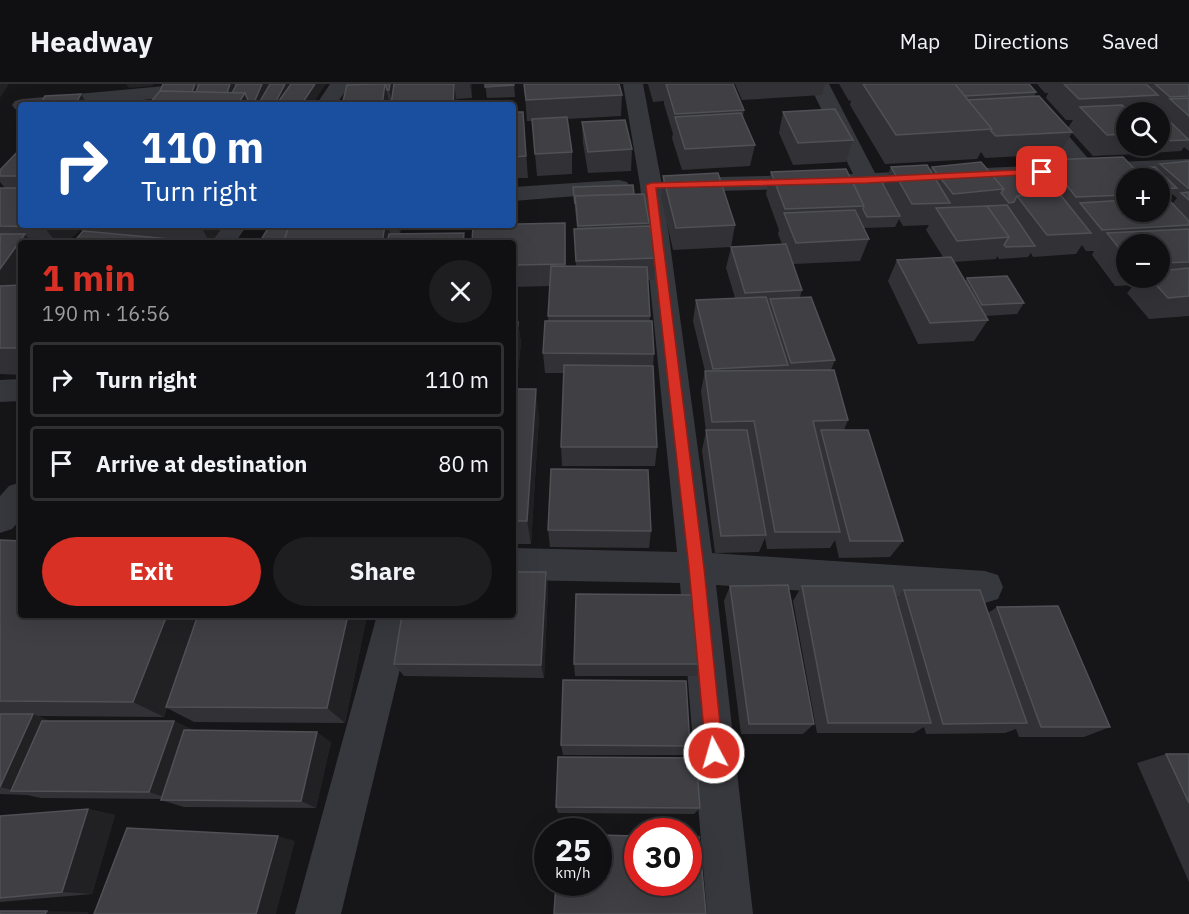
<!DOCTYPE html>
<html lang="en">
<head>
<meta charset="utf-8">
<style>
	body { margin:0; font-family:"IBM Plex Sans",sans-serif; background:#1e1e20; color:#f1f3f6; height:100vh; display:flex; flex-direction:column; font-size:22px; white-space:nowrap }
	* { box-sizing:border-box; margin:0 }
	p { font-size:20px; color:#9c9d9f }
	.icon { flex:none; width:33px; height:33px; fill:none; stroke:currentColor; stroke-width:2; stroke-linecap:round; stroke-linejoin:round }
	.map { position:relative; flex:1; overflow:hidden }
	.panel { position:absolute; left:18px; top:156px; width:498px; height:378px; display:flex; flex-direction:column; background:#101012; border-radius:6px; box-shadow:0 6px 24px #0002,0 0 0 2px #303032 }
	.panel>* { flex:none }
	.hud { position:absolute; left:18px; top:18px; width:498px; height:126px; border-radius:6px; box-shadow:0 6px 24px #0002,0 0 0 2px #303032; background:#1a4fa0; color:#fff; overflow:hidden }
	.fabs { position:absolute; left:1116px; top:18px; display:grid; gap:12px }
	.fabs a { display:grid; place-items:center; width:54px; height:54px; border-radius:50%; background:#101012; box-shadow:0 6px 24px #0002,0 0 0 2px #303032; font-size:30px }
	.speed { position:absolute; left:534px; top:734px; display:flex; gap:12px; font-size:30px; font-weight:700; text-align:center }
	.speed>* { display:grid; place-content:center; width:78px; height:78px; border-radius:50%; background:#101012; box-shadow:0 6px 24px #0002,0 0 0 2px #303032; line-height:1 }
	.speed small { font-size:15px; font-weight:400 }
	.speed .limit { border:9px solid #d22; background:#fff; color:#111 }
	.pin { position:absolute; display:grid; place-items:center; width:51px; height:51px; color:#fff; margin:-26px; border-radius:12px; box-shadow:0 3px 9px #0006 }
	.me { position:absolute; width:66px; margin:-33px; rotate:354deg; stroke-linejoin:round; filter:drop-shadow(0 0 4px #0008) }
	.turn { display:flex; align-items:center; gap:21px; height:126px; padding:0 24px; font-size:27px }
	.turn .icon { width:78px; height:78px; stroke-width:2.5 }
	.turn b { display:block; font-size:42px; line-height:51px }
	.round { display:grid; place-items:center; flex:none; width:63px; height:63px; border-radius:32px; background:#1e1e20 }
	.summary { display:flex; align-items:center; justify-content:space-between; height:102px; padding:0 24px }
	h1 { font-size:36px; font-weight:800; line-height:45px; color:#d93025 }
	.action { display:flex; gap:12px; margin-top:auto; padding:12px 24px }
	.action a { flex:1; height:69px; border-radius:36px; background:#d93025; color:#fff; font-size:24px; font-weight:800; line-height:69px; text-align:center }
	.action a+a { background:#1e1e20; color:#f1f3f6 }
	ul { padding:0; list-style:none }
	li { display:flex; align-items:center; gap:18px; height:75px; margin:0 12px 9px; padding:0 12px; border:3px solid #303032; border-radius:6px }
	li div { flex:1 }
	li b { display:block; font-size:22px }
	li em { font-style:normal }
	header { display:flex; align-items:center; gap:36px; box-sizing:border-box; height:84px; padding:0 30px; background:#101012; border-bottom:2px solid #303032 }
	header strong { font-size:28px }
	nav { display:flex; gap:33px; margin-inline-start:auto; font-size:21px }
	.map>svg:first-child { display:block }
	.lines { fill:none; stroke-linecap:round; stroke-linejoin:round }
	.minor { fill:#37383d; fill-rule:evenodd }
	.wall { fill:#323236; fill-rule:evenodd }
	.shaded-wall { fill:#212124 }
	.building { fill:#3f3f44; stroke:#4f5156; stroke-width:1.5 }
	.route { fill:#d93025; stroke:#8d1f18; stroke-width:1.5 }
</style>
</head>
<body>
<header>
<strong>Headway</strong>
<nav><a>Map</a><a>Directions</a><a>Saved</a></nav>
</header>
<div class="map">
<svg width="1189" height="830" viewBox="0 0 1189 830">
	<rect width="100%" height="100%" fill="#161618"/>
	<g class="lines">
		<g class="minor">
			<path d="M187 0H262L259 4 252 6 88 21H21V27L15 25 12 21 15 17 22 15Z"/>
			<path d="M330 0H350L336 21H316Z"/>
			<path d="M623 0H643L662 101 712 469 985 487 998 491 1003 503 998 515 985 519 716 501 753 830H707L680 499 513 496V464L677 468 640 101Z"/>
			<path d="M809 0H829L875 89 1070 80 1004 0H1024L1092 79 1189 75V89L867 103 677 108 669 106 666 101 669 96 677 94 853 90Z"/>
			<path d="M619 96 627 98 630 103 627 108 513 117V103Z"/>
			<path d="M223 141H247L235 159H211Z"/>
			<path d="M21 295V317L0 318V296Z"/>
			<path d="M21 398V435L12 445 0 449V412L9 402Z"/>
			<path d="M377 531H413L341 830H295Z"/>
		</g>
	</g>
	<g class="wall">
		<path d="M366 0H472V14L457 15V21H391V17H390V21Z"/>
		<path d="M485 0H514L515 13 487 14Z"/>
		<path d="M524 0 622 11 621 32 567 35 572 68V90L537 92 532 37H527Z"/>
		<path d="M648 0H733L744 26 743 33 755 61 750 82 682 86 672 54 673 50 664 20V17L653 18Z"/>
		<path d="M735 0H825L822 11 742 16Z"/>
		<path d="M839 0H1029L1036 8 1034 13 1068 44 1073 36H1066L1046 14 1048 9H1045L1037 0H1189V67L1184 63 1181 67 1152 69 1145 62H1160V28H1149L1147 27 1146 28H1126V62H1142L1136 70 1093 72 1072 49 1059 70 985 74 981 68 977 75 885 80 850 21 851 16 849 17Z"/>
		<path d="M513 28H523L528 94H513Z"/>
		<path d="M783 28 853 56 846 78 793 81 779 49Z"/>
		<path d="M582 38 632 65 631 87 588 89 583 59Z"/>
		<path d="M21 63V141H224L211 159 181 158 82 148 81 145 66 159H21V291L0 290V104H5L0 98V86Z"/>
		<path d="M1046 76 1134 84H1157L1160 80 1189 77V136L1179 127 1189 137V144L1188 145H1189V232L1149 235 1127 209 1134 201 1115 202 1092 171 1094 167H1086L1082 161 1076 170 1033 173 1031 169 1028 173 999 175 997 172 996 175 953 178 965 197 967 194 1024 219 1017 230 985 232 988 236 974 257 918 260 888 197 897 176 943 173 926 146 929 141 903 142 899 135 895 143 864 144 869 155 860 177 793 180 802 206 800 213 835 276 831 286 848 336 844 346 903 457 890 473 839 474 835 456 830 464 767 465 765 454 759 468 715 469 702 366 706 348 701 307 705 287 693 237 696 216 735 214 726 184 731 163 673 166 661 113 663 92 735 141 731 163 782 160 778 150 779 146 766 110 771 88 851 94 884 101 891 83 930 86 932 83 992 91 1035 95ZM1126 94H1160V128H1126ZM1172 110 1177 114 1172 120 1168 115ZM1126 160H1160V194H1126Z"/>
		<path d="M573 103 634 110 649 139V142L656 174 654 196H648L650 237 654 270 653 283 657 363 655 382H562L561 363 564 289H545L543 269 548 237 550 202 513 203V159L565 139 566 182H576L574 145H577Z"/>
		<path d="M270 141H402L401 149 466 159Z"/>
		<path d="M513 238H518L521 259 516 305 539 332 531 460H513Z"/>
		<path d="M548 446 651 447 649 464 550 463Z"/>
		<path d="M0 456 367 531 345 639 194 638 167 624 164 633 37 632 50 637H174L193 646 331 658 316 724 184 723 161 716V715L41 714 27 711 0 710Z"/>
		<path d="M546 488 548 504 544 594 404 592 394 580Z"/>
		<path d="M730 502 814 640 803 650H741L724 517Z"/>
		<path d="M802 502 897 514 904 506 988 529 997 523 1110 643 1084 653H1019L1016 645 1005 649 926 650 924 643 914 649H817L793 517Z"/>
		<path d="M574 580H702L697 592H575Z"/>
		<path d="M561 661 690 662 685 671H563Z"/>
		<path d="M1166 670H1189V798L1137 679Z"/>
		<path d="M556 723 700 724 694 730 558 729Z"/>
		<path d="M88 725 115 731 92 810 0 818V732Z"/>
	</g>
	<g class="shaded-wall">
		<path d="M0 0H9L0 14Z"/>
		<path d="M126 0H153V2L129 4Z"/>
		<path d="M195 0H196L200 9 188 19Z"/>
		<path d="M230 0H234L237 6 223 19Z"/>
		<path d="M262 0H269L262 21H253Z"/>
		<path d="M285 0H293L284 21H274Z"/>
		<path d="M315 0H326L312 21H301Z"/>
		<path d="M385 0 390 21H382Z"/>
		<path d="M390 0H393L394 4 392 17 389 6Z"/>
		<path d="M454 0 457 18V21H453Z"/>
		<path d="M470 0H472V14Z"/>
		<path d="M245 9 250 21H237Z"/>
		<path d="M81 10 88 21H75Z"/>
		<path d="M46 141H77L81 145 66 159H57L44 143Z"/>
		<path d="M200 141H224L211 159H210Z"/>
		<path d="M385 141H388L392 156V159H382Z"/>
		<path d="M398 141H402L401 152Z"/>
		<path d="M464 149 466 159H463Z"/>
		<path d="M25 150 33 159H21V204L0 257V185Z"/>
		<path d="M518 238 521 259 515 314 513 298V289Z"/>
		<path d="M536 305 539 332 531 460 527 437Z"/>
		<path d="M546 488 548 504 544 594 541 581Z"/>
		<path d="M167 531H200L164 633 133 618Z"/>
		<path d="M348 531H367L345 639 327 624Z"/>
		<path d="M33 630 61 641 16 707 0 703Z"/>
		<path d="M174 637 195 647 173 716 149 708Z"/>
		<path d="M317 648 331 658 316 724 301 717Z"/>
		<path d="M88 725 115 731 92 810 62 808Z"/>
		<path d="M278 752 295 757 276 830H256Z"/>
		<path d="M47 827 89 828 88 830H45Z"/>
	</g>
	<g class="building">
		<path d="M163 0H195L192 8 160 7Z"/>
		<path d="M199 0H230L227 9 196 8Z"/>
		<path d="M237 0H262L253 21H250L245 9H232Z"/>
		<path d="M270 0H285L274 21H258Z"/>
		<path d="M291 0H315L301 21H276Z"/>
		<path d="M373 0H385L382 21H342L347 1Z"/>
		<path d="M385 0H390L389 6H387Z"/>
		<path d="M394 0H454L453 21H391Z"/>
		<path d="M485 0H514V1L485 3Z"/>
		<path d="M524 0H619L622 11 526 16Z"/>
		<path d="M666 0H733L744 26 675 30Z"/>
		<path d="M863 0H955L992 45 896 51Z"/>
		<path d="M955 0H1029L1036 8 965 12Z"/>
		<path d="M1064 0H1146L1158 11 1079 15Z"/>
		<path d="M1155 0H1189V12L1170 13Z"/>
		<path d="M160 7 245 9 237 21H148Z"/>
		<path d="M81 10 75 21H40L45 12Z"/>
		<path d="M1039 12 1072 48 996 52 991 47 992 45 968 16Z"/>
		<path d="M1189 14V32L1170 15Z"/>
		<path d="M1122 21 1129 28H1126V50L1107 51 1080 23Z"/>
		<path d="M835 25 853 56 798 59 783 28Z"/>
		<path d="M513 28H523L526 72 513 73Z"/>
		<path d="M741 29 755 61 685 65 675 33Z"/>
		<path d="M1160 29H1161L1189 56 1160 57Z"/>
		<path d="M567 33 572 68 535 70 532 35Z"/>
		<path d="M625 36 632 65 588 68 582 38Z"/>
		<path d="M21 64V92H0V86Z"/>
		<path d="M1123 73 1143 94H1126V111L1076 113 1046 76Z"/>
		<path d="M1189 77V104H1188L1160 80Z"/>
		<path d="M981 78 1004 105 953 110 932 83Z"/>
		<path d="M927 81 950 119 912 120 891 83Z"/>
		<path d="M1155 83 1177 104 1160 105V94H1143L1134 84Z"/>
		<path d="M846 85 864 122 785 125 771 88Z"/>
		<path d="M1028 87 1049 110 1017 112 1014 118 1009 119 1001 109 1004 105 992 91Z"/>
		<path d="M718 89 735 141 676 144 663 92Z"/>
		<path d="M879 93 900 132 867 133 863 125 864 122 851 94Z"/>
		<path d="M633 101 634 110 575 112V120L573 103Z"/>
		<path d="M0 104H21V141H46L44 143 0 142Z"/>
		<path d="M1189 108V116L1181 109Z"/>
		<path d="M1059 109 1091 149 1047 151 1017 112Z"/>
		<path d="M644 110 649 139 578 142 575 112Z"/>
		<path d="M1160 114H1167L1189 137V141L1102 146 1080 119 1126 116V128H1160Z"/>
		<path d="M1007 121 1035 162 1006 163 1004 161 1009 153 987 122Z"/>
		<path d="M987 122 1009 153 957 157 936 124Z"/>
		<path d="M855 126 869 155 796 159 784 129Z"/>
		<path d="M565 139V180L513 181V159H472L473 141Z"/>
		<path d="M270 141H289L283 159H259Z"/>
		<path d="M289 141H385L382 159H284Z"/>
		<path d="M650 142 656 174 576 177 574 145Z"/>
		<path d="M1189 145V178L1160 179V160H1126V173L1107 149Z"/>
		<path d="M83 147 180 156 178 159H73Z"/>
		<path d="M464 149 463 159H387L389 150Z"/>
		<path d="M0 150H25L0 185Z"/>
		<path d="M786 160 802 206 745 209 731 163Z"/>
		<path d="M951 173 988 236 930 239 897 176Z"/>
		<path d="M551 182 647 183 650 232H548Z"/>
		<path d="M1189 184V212L1168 214 1150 194H1160V187Z"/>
		<path d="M1007 192 1024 219 982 221 967 194Z"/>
		<path d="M21 201V264H0V202Z"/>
		<path d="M766 213 788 281 713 285 696 216Z"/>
		<path d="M811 213 835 276 791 279 770 215Z"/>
		<path d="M545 237H652L654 270 543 269Z"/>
		<path d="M513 238H518L513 289Z"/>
		<path d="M564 281 653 282 657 363H561Z"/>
		<path d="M834 286 848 336 813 337 840 448H775L754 337 712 338 705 287Z"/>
		<path d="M513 305H536L527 437H513Z"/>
		<path d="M706 346H747L766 451 721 452Z"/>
		<path d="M821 346H868L903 457H850Z"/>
		<path d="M551 385 648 386 651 447 548 446Z"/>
		<path d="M0 456 21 457V531H167L133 618 0 617Z"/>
		<path d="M513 488H546L541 581 394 580 402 531H513Z"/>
		<path d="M788 501 814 640H749L730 502Z"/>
		<path d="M802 502H893L931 639H828Z"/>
		<path d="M904 506H980L1027 639 943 640Z"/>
		<path d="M576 510 696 511 702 580H574Z"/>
		<path d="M1058 522 1110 643H1041L997 523Z"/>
		<path d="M198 531H348L327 624 166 623Z"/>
		<path d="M563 596 686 597 690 662 561 661Z"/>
		<path d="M0 630H33L0 703Z"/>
		<path d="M42 637H174L149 708 11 707Z"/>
		<path d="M184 646 317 648 301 717 161 716Z"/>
		<path d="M1166 670H1189V719Z"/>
		<path d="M558 673 696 674 700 724 556 723Z"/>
		<path d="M88 725 62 808 0 814V732Z"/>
		<path d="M127 744 278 752 256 830H94Z"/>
		<path d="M598 751 638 752V798H688V753H699L706 830H554L556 798H598Z"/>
		<path d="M0 827H47L45 830H0Z"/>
	</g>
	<path class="route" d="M1042 85 1045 86V90L867 99 656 104 704 484 723 669 720 675 714 677 708 675 706 669 689 484 646 101 651 99 867 93Z"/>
</svg>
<div class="fabs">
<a><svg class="icon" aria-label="search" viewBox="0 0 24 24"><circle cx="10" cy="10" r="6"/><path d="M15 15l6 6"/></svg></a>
<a>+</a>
<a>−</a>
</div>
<div class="speed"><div>25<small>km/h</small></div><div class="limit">30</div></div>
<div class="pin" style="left:1042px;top:88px;background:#d93025"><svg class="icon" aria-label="arrive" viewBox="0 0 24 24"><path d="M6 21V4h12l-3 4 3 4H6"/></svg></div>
<svg class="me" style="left:714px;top:669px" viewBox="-20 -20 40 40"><circle r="17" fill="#d93025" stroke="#fff" stroke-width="3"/><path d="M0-11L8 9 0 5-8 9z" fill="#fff"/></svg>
<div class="hud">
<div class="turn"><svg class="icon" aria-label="right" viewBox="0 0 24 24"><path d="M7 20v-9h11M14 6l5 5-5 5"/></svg><div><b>110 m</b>Turn right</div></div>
</div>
<section class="panel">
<div class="summary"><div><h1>1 min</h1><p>190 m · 16:56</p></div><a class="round"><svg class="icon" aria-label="close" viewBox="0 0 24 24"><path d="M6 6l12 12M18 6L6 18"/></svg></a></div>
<ul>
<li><svg class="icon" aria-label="right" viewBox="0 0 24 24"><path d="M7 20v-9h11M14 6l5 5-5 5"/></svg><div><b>Turn right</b></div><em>110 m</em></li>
<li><svg class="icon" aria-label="arrive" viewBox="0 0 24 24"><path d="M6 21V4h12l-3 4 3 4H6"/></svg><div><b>Arrive at destination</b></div><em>80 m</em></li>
</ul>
<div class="action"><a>Exit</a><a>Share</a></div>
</section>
</div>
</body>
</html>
